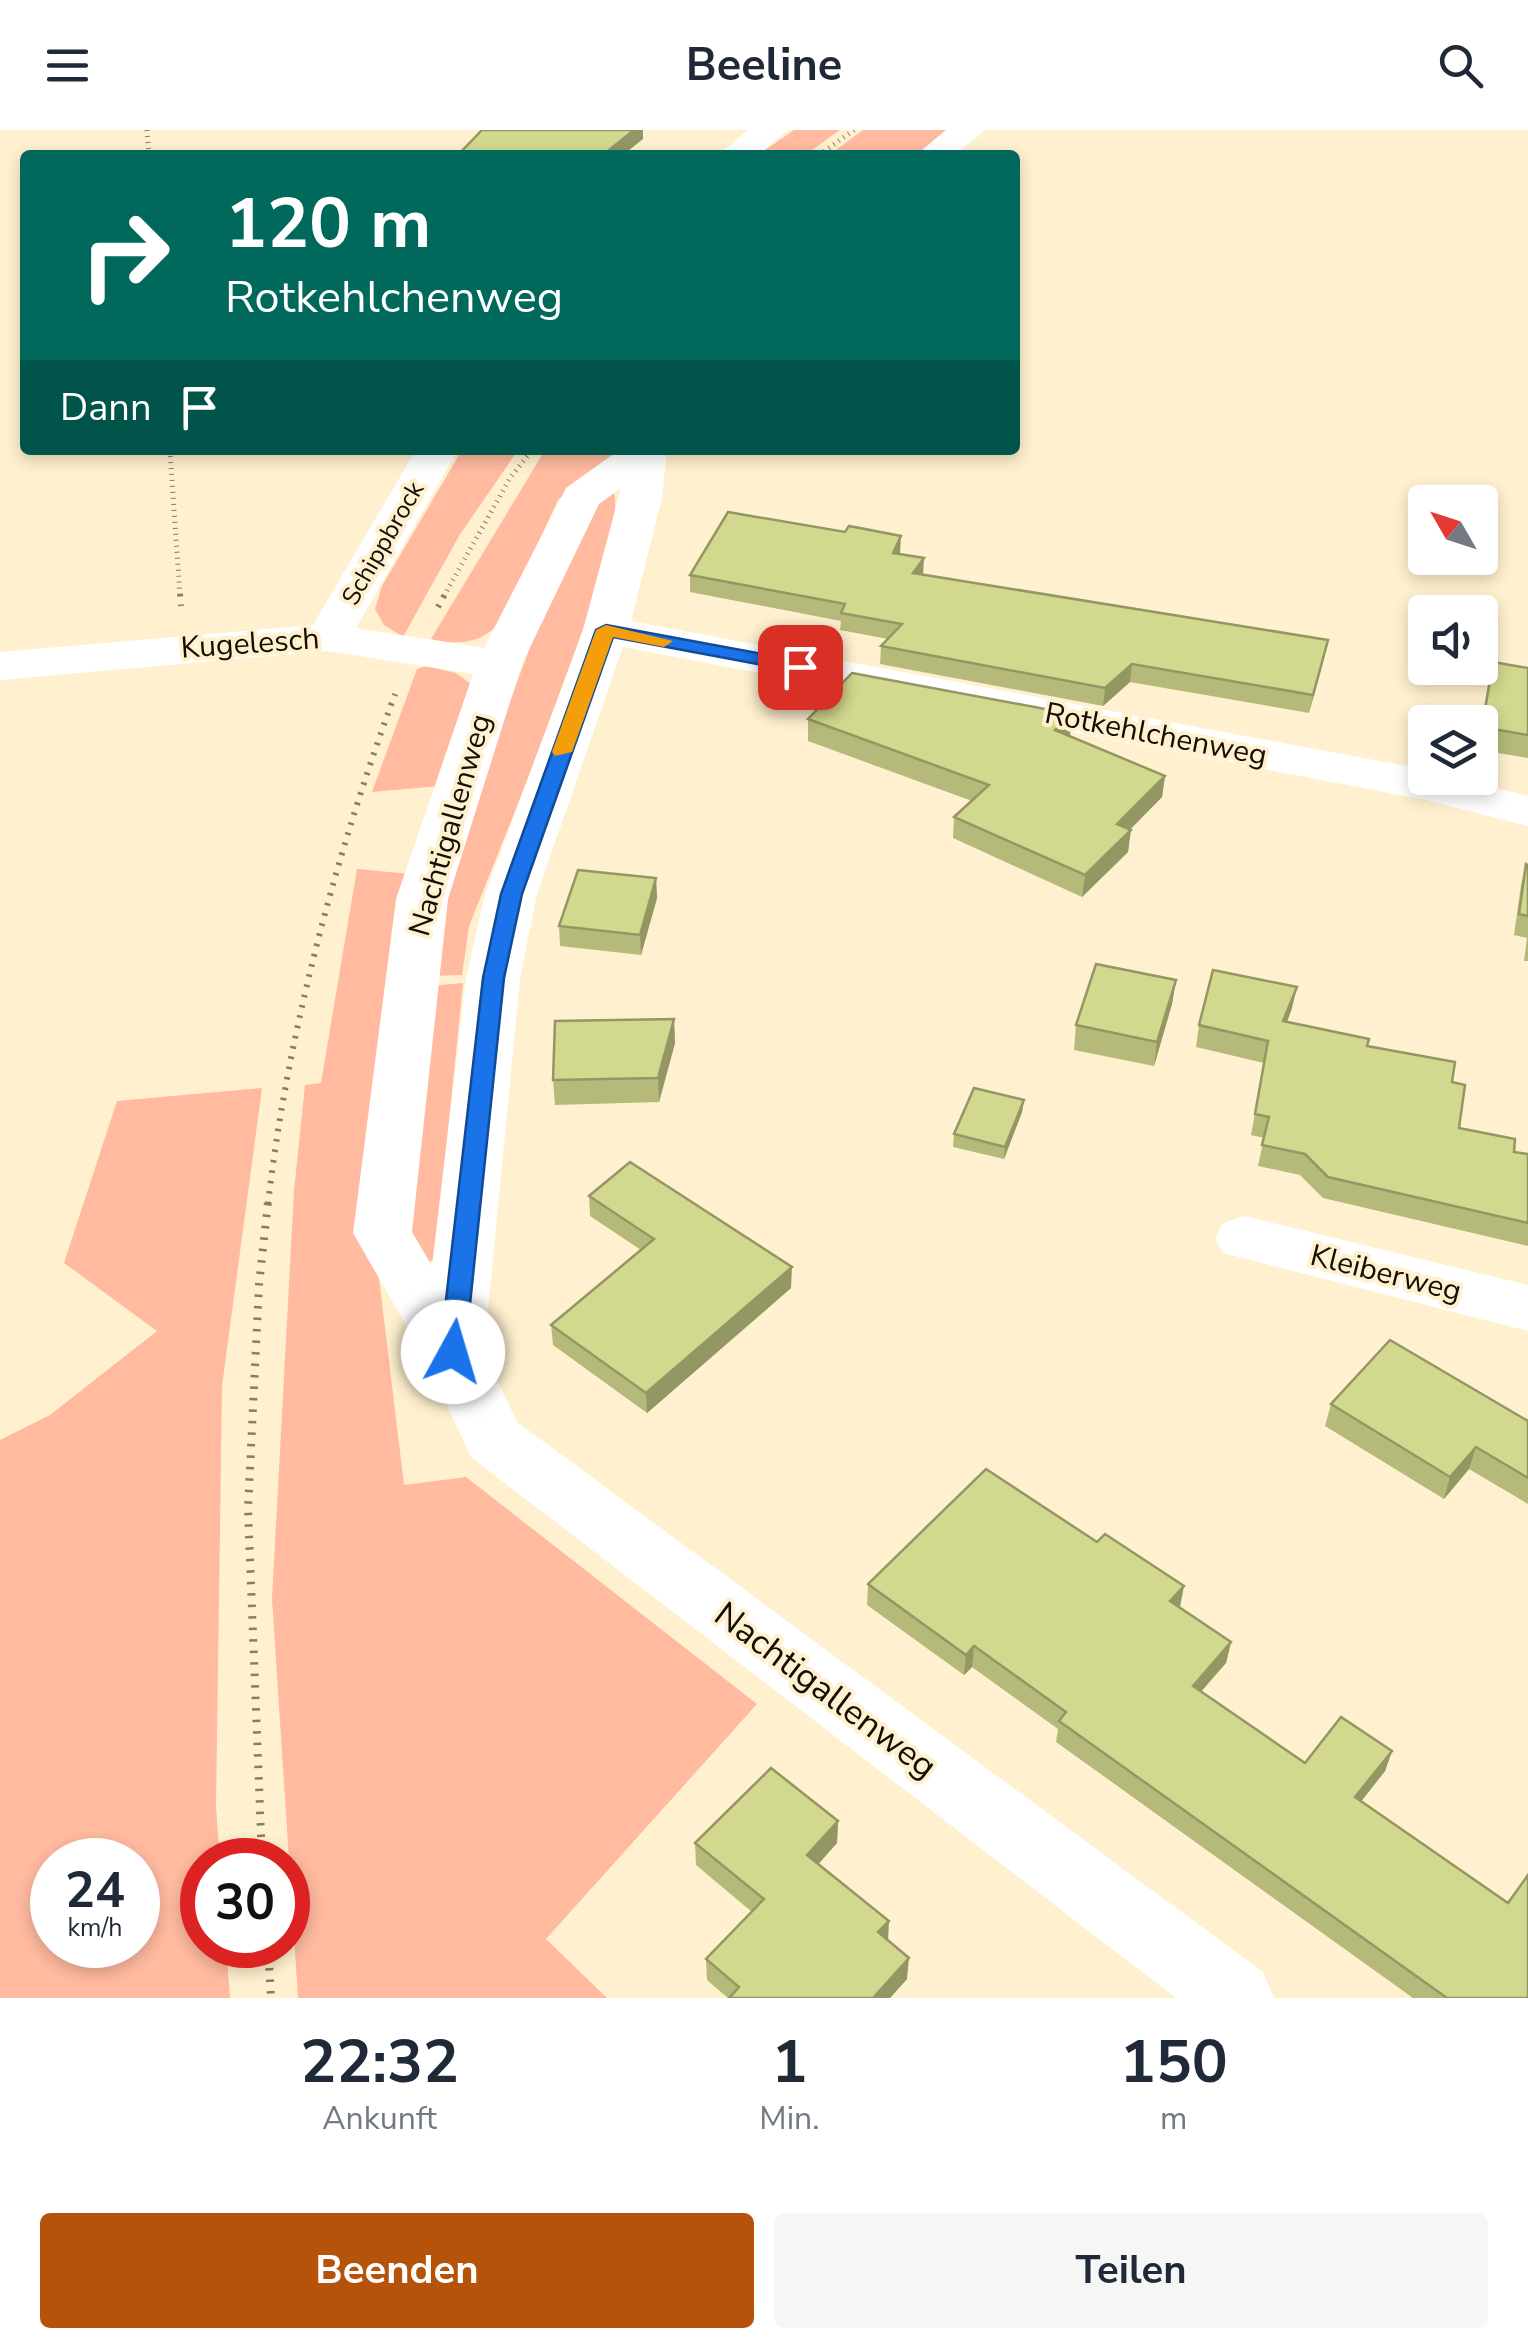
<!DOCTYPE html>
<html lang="de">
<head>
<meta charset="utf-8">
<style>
	body { margin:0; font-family:"Nunito Sans",sans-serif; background:#f6f6f7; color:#1f2937; height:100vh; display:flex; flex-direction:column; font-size:38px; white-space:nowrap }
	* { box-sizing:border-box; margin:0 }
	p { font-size:32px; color:#747a83 }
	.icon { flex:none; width:55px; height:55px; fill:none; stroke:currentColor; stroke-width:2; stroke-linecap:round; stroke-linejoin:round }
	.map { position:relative; height:1868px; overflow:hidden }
	.sheet { display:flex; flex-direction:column; background:#fff; flex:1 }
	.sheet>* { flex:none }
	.banner { position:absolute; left:20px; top:20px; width:1000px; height:305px; border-radius:10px; box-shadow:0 5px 15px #0003; background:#00695c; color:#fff; overflow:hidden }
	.needle { width:65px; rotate:309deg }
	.buttons { position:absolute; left:1408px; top:355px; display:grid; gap:20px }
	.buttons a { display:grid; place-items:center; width:90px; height:90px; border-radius:10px; background:#fff; box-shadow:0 5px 15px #0003; font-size:50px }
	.speed { position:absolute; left:30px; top:1708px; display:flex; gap:20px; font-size:50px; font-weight:700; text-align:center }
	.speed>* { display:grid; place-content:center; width:130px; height:130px; border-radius:50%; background:#fff; box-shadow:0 5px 15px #0003; line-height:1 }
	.speed small { font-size:25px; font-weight:400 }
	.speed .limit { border:15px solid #d22; background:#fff; color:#111 }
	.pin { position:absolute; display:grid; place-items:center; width:85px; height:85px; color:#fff; margin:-42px; border-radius:20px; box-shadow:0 5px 15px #0006 }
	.me { position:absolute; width:110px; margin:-55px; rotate:6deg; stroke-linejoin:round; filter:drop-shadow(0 0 8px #0008) }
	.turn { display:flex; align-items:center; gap:35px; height:210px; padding:0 40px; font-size:45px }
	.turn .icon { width:130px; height:130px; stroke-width:2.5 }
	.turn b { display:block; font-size:70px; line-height:85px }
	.then { display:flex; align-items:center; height:95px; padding:0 40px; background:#0003; gap:20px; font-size:38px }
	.eta { display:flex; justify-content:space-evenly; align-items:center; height:170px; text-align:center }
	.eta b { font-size:60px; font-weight:700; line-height:70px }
	.button { display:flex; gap:20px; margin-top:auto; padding:20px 40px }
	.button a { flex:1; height:115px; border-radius:10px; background:#b45309; color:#fff; font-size:40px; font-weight:700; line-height:115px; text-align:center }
	.button a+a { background:#f6f6f7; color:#1f2937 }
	header { display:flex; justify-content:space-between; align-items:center; height:130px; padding:0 40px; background:#fff; font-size:45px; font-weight:700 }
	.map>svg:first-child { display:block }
	.green { fill:#ffba9f; fill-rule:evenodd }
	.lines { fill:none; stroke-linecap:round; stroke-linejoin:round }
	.path-far2 { stroke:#877e68; stroke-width:5; stroke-dasharray:1 5; stroke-linecap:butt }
	.path-far1 { stroke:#877e68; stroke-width:6; stroke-dasharray:2.5 8; stroke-linecap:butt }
	.path { stroke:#877e68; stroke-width:8; stroke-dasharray:2.5 9; stroke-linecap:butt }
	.minor { fill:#fff; fill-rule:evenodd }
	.wall { fill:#b5ba7a }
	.shaded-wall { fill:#939763 }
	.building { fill:#d2d88e; stroke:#939763; stroke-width:2.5 }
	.route { fill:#1a73e8; stroke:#114b97; stroke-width:2.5 }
	.slow { fill:#f59e0b }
	.labels { text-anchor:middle; stroke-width:8; stroke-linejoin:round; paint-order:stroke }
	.far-street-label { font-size:25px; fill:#130f04; stroke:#fff1cf }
	.street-label { font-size:30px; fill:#130f04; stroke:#fff1cf }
	.near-street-label { font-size:35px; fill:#130f04; stroke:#fff1cf }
</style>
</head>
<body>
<header><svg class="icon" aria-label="menu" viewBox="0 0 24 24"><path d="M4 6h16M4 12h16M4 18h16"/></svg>Beeline<svg class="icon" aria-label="search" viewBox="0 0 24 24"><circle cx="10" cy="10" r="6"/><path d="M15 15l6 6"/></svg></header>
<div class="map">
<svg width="1528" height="1868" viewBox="0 0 1528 1868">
	<rect width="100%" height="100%" fill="#fff1cf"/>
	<g class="green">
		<path d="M794 0H840L805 25H758Z"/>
		<path d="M863 0H956L923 25H829Z"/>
		<path d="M462 320H518L459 406 403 507 384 495 375 479 382 456Z"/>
		<path d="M545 320H619L558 370 502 490C483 513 460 516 431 509Z"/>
		<path d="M614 363C629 411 494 731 469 797L462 845 430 846 368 1057 404 1355 466 1347 757 1574 546 1809 607 1868H298L272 1469 294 1061 305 955 321 953 357 739 453 748 494 614 538 496 591 377Z"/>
		<path d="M426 536 456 543 471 554 440 656 372 662 417 539Z"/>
		<path d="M463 853 435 1129 429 1132 411 1107 430 856Z"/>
		<path d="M262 958 222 1256 216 1677 220 1730H202V1815H226L230 1868H0V1310L50 1285 157 1201 64 1133 117 971ZM52 1730H138V1815H52Z"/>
	</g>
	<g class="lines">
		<g class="path-far2">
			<path d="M147 0 149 25"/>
			<path d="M819 25 854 0"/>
			<path d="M170 320 180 466"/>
			<path d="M444 466 510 348 532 320"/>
		</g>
		<g class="path-far1">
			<path d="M180 464 181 476"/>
			<path d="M438 477 445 464"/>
			<path d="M268 1074C287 906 336 724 395 564"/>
		</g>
		<g class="path">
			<path d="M262 1730 248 1379 259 1155 268 1072"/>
			<path d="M268 1815 271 1868"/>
		</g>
		<g class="minor">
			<path d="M748 0H788L758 25H718Z"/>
			<path d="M946 0H985L955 25H916Z"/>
			<path d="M416 320H458L356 498 484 518 566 358 619 320H667L662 368 631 491 1422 639 1425 648H1456L1528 666V696L1421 669 623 517 537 764 520 849 484 1222 517 1292 1263 1842 1274 1868H1176L471 1327 425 1228 353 1103 396 769 473 544 328 521 0 550V522L313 495ZM621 358 583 500 485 764 466 849 432 1136 412 1102 448 769 522 534 599 374Z"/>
			<path d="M1244 1086 1528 1155V1201L1223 1123 1215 1108 1223 1093Z"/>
		</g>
	</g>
	<g class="wall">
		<path d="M900 424 923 444 1324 528 1309 583 1130 552 1103 576 880 534 881 516 888 509 840 500 841 491 690 462V445Z"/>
		<path d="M1493 532 1528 538V628L1480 620V599Z"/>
		<path d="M808 589 1070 606 1165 646 1162 667 1130 699 1128 722 1082 767 953 708 954 687 972 671 808 611Z"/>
		<path d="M1526 734 1528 735V831H1524L1527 808 1514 805 1521 755Z"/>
		<path d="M656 748 657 768 641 825 560 816 559 796Z"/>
		<path d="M1176 850 1172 874 1154 936 1074 920 1076 895Z"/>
		<path d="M1292 878 1287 892 1367 916 1452 952 1459 998 1514 1022 1528 1024V1116L1323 1068 1300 1045 1258 1036 1264 1008 1251 1005 1264 933 1196 917 1199 895Z"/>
		<path d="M674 889 675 913 659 972 555 975 553 950Z"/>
		<path d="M1024 970 1022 982 1004 1029 953 1017 954 1004Z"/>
		<path d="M589 1066 791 1158 647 1283 553 1215 551 1195 641 1120 590 1086Z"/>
		<path d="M1331 1274 1528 1291V1374L1469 1339 1444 1369 1325 1296Z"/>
		<path d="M868 1454 1179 1478 1231 1512 1226 1533 1201 1562 1286 1621 1305 1633 1392 1621 1385 1641 1361 1671 1528 1868H1413L1056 1612 1058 1599 972 1537 964 1545 867 1475Z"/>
		<path d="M838 1691 837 1713 818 1734 888 1810 907 1849 890 1868H728L707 1850 706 1829 752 1782 696 1735 695 1713Z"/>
	</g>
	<g class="shaded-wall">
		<path d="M634 0H643V9L623 25H603Z"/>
		<path d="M901 406 900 423 893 440V423Z"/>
		<path d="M924 428 923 445 913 443Z"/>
		<path d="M1328 510 1324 528 1309 583 1313 565Z"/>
		<path d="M1132 534 1130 552 1103 576 1105 558Z"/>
		<path d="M1072 584 1070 606 1055 600Z"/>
		<path d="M1165 646 1162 667 1114 716 1117 694Z"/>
		<path d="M1131 700 1128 722 1082 767 1085 745Z"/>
		<path d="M656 748 657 768 641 825 640 805Z"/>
		<path d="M1176 850 1172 874 1154 936 1157 912Z"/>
		<path d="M1297 857 1292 878 1279 913 1283 891Z"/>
		<path d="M674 889 675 913 659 972 658 948Z"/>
		<path d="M1024 970 1022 982 1004 1029 1005 1017Z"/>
		<path d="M792 1137 791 1158 647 1283 646 1263Z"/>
		<path d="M1476 1317 1469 1339 1444 1369 1450 1347Z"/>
		<path d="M1184 1456 1180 1477 1170 1471Z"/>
		<path d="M1231 1512 1226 1533 1188 1576 1193 1556Z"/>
		<path d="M974 1516 972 1537 964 1545 966 1525Z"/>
		<path d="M1392 1621 1385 1641 1349 1687 1355 1667Z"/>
		<path d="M838 1691 837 1713 807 1747V1725Z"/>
		<path d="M889 1791 888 1812 878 1802Z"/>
		<path d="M909 1828 907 1849 890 1868H873Z"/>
	</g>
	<g class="building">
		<path d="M482 0H634L603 25H458Z"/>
		<path d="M728 382 845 402 849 396 901 406 893 423 924 428 913 443 1328 510 1313 565 1132 534 1105 558 881 516 902 494 841 483 845 474 690 445Z"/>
		<path d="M1493 532 1528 538V605L1482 597Z"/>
		<path d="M852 543 1072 584 1055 600 1165 646 1117 694 1131 700 1085 745 954 687 989 655 808 589Z"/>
		<path d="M1526 734 1528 735V786L1519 784Z"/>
		<path d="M578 740 656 748 640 805 559 796Z"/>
		<path d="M1096 834 1176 850 1157 912 1076 895Z"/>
		<path d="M1213 840 1297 857 1283 891 1369 909 1367 916 1455 932 1452 952 1465 955 1459 998 1515 1009 1514 1022 1528 1024V1093L1328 1047 1305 1024 1262 1015 1269 987 1255 984 1268 911 1199 895Z"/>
		<path d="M674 889 658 948 553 950 555 891Z"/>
		<path d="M974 958 1024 970 1005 1017 954 1004Z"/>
		<path d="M630 1032 792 1137 646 1263 551 1195 654 1109 589 1066Z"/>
		<path d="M1390 1210 1528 1291V1348L1476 1317 1450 1347 1331 1274Z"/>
		<path d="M986 1339 1097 1412 1105 1404 1184 1456 1170 1471 1231 1512 1193 1556 1305 1633 1341 1587 1392 1621 1355 1667 1508 1773 1528 1745V1868H1447L1059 1591 1066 1582 974 1516 966 1525 868 1454Z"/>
		<path d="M771 1638 838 1691 807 1725 889 1791 878 1802 909 1828 873 1868H729L739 1857 706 1829 764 1769 695 1713Z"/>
	</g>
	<path class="route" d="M606 495 800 531 810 537 800 542 613 507 522 764 504 848 465 1222 453 1232 440 1222 483 848 501 764 596 500Z"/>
	<path class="slow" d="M606 495 673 511 664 517 613 507 572 622 555 626 552 622 596 500Z"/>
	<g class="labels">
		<g class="far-street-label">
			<text transform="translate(382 413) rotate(-60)" y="9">Schippbrock</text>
		</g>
		<g class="street-label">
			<text transform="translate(250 513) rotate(-4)" y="10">Kugelesch</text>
			<text transform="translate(1156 604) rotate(11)" y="10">Rotkehlchenweg</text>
			<text transform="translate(450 695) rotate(-74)" y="10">Nachtigallenweg</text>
			<text transform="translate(1386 1143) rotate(14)" y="10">Kleiberweg</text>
		</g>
		<g class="near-street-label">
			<text transform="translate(826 1560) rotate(37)" y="12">Nachtigallenweg</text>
		</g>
	</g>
</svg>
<div class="buttons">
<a><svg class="needle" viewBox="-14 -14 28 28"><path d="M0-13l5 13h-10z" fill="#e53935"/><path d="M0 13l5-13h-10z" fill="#747a83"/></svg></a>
<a><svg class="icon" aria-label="sound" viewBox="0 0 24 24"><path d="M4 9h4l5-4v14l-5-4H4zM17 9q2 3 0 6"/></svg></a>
<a><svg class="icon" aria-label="layers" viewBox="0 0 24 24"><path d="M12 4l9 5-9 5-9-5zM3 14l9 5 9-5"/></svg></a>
</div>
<div class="speed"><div>24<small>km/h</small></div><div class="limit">30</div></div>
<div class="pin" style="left:800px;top:537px;background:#d93025"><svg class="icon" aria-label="arrive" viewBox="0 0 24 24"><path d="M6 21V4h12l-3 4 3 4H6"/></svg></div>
<svg class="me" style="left:453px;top:1222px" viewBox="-20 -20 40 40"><circle r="19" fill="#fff"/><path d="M0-13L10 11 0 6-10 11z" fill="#1a73e8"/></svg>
<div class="banner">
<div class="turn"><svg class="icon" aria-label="right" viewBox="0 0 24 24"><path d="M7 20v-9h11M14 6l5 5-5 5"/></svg><div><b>120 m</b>Rotkehlchenweg</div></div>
<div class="then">Dann<svg class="icon" aria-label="arrive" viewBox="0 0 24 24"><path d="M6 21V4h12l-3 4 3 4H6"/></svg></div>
</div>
</div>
<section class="sheet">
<div class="eta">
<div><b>22:32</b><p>Ankunft</p></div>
<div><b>1</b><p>Min.</p></div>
<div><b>150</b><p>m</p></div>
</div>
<div class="button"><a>Beenden</a><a>Teilen</a></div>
</section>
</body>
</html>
